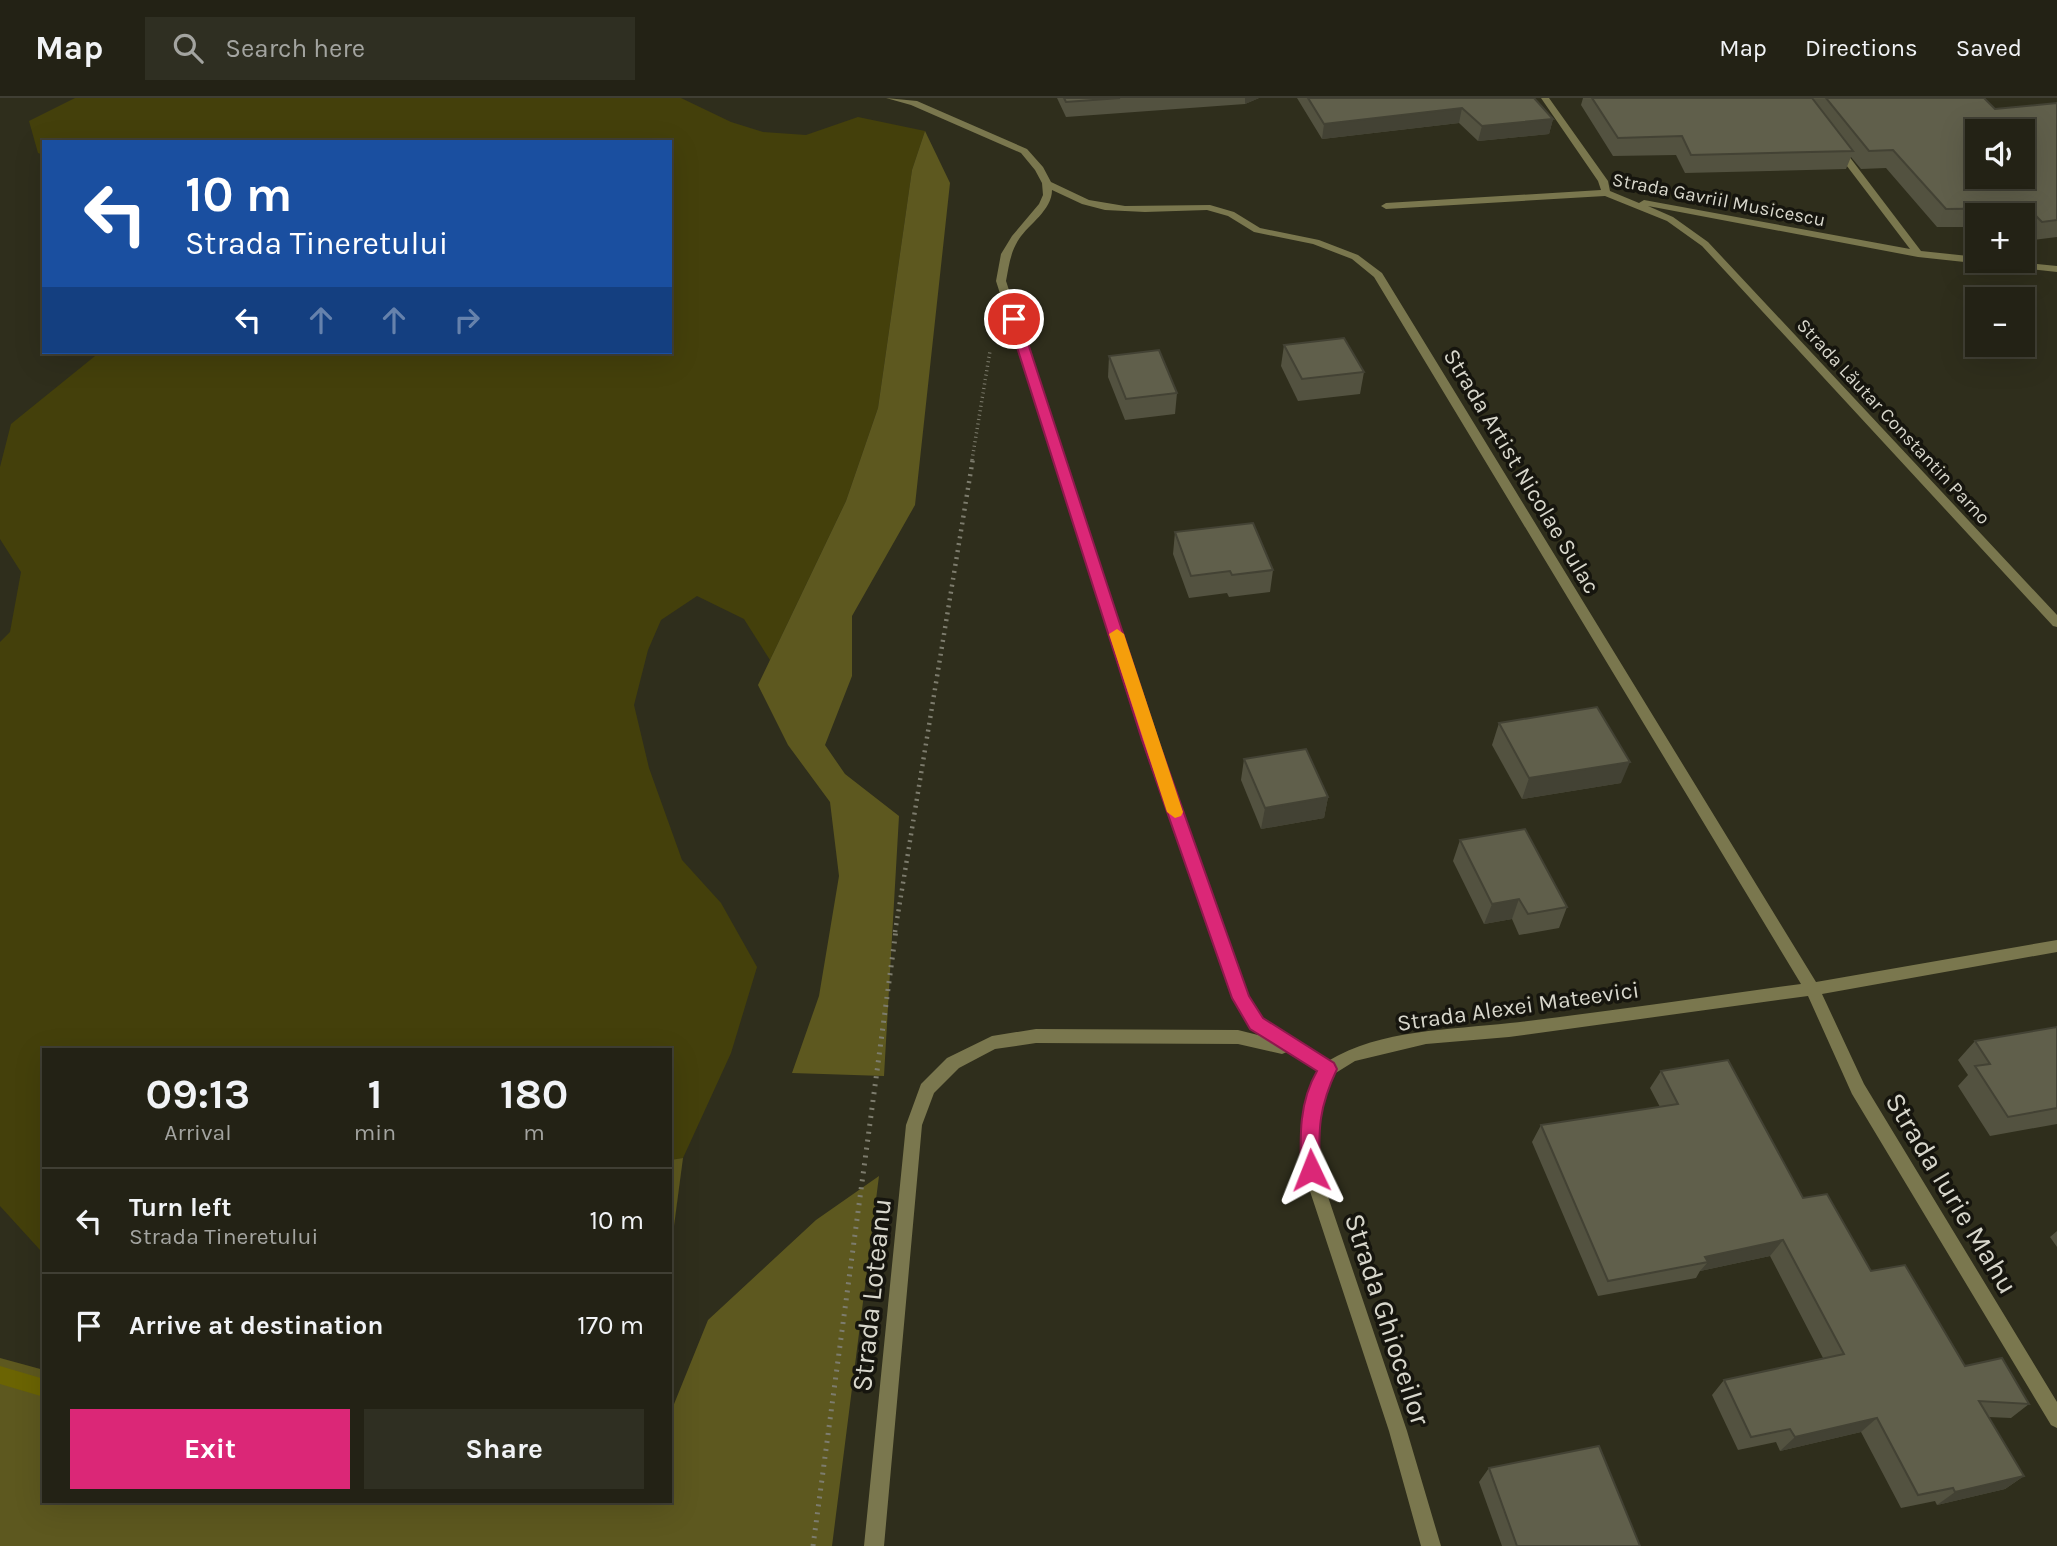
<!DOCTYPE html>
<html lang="en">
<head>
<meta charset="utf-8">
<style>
	body { margin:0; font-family:Karla,sans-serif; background:#2f2f22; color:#f1f3f6; height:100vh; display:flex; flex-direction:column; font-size:26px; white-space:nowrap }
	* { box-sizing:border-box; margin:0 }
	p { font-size:23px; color:#a3a4a0 }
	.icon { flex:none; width:38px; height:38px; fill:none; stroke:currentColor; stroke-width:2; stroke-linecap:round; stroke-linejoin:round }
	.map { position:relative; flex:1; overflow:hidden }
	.drawer { position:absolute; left:42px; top:950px; width:630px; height:455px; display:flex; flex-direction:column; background:#232215; border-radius:0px; box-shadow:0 7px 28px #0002,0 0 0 2px #403f34 }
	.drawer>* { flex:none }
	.guide { position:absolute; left:42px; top:42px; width:630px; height:214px; border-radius:0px; box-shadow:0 7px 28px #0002,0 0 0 2px #403f34; background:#1a4fa0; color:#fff; overflow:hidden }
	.controls { position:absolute; left:1965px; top:21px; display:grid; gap:14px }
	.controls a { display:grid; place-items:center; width:70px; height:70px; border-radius:0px; background:#232215; box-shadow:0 7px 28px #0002,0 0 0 2px #403f34; font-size:35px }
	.pin { position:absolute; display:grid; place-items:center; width:60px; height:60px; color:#fff; margin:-30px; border:4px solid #fff; border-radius:50%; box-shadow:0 2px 7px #0007 }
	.me { position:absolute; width:77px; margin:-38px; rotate:358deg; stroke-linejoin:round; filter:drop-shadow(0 0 5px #0008) }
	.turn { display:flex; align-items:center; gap:24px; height:147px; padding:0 28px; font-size:32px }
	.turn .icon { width:91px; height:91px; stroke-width:2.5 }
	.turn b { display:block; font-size:49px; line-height:60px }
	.lanes { display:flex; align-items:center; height:66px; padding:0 28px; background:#0003; justify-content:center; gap:35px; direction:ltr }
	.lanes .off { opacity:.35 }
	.eta { display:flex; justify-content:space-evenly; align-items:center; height:119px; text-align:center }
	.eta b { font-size:42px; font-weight:700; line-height:49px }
	.action { display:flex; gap:14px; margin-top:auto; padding:14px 28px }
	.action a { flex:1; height:80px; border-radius:0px; background:#db2777; color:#fff; font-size:28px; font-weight:700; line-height:80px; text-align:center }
	.action a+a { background:#2f2f22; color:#f1f3f6 }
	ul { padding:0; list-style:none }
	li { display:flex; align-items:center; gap:21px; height:105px; padding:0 28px; border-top:2px solid #403f34 }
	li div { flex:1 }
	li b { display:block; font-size:26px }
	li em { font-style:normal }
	header { display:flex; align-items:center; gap:42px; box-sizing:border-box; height:98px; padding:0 35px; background:#232215; border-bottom:2px solid #403f34 }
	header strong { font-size:33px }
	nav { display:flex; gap:38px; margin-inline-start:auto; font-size:24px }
	.search { width:490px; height:63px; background:#2f2f22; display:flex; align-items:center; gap:18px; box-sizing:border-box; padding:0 24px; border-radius:0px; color:#a3a4a0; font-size:26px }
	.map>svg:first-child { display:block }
	.green { fill:#44400b }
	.forest { fill:#5d581f }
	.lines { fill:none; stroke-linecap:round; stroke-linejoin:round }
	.stream { fill:#6b6403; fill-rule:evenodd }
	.path-far2 { stroke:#7d7c6d; stroke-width:3.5; stroke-dasharray:1 3.5; stroke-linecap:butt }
	.path-far1 { stroke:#7d7c6d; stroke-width:4.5; stroke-dasharray:2 5; stroke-linecap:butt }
	.path { stroke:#7d7c6d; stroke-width:5; stroke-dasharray:2 6; stroke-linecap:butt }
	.street { fill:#7a774e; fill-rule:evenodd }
	.wall { fill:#535240 }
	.shaded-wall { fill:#434234 }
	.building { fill:#605f4b; stroke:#434234; stroke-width:2; fill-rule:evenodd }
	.route { fill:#db2777; stroke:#8e194d; stroke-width:2 }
	.slow { fill:#f59e0b }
	.labels { text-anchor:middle; stroke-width:7; stroke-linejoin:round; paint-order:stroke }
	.far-street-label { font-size:19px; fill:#d8d7cc; stroke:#16150e }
	.street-label { font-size:23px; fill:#d8d7cc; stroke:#16150e }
	.near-street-label { font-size:28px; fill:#d8d7cc; stroke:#16150e }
</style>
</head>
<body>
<header>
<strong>Map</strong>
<div class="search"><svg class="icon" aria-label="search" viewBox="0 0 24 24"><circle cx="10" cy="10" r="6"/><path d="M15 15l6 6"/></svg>Search here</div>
<nav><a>Map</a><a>Directions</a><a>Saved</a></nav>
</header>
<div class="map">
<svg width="2057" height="1448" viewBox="0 0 2057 1448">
	<rect width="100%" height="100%" fill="#2f2e1c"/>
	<path class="green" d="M75 0H681L731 24 763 34 806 37 858 19 925 33 912 72 878 310 846 403 770 562 744 521 697 498 661 522 648 552 634 607 649 670 682 762 721 805 757 869 731 955 683 1060 670 1062V952H44V1153H41L0 1108V544L10 534 21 474 0 441V369L11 326 100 254H670V44H44V57L38 55 29 23Z"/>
	<g class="forest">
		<path d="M925 33 950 85 915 407 852 518V578L825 647 845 676 899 718 884 978 792 975 819 898 839 778 830 704 788 647 758 587 846 403 878 310 912 72Z"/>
		<path d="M683 1060 670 1158V1062Z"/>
		<path d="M879 1078 832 1448H0V1260L44 1272V1404H670V1316L708 1222 816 1122Z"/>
	</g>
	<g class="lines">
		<path class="stream" d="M0 1268 44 1281V1299L0 1286Z"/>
		<path class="path-far2" d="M972 362 990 253"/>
		<path class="path-far1" d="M895 834 973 360"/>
		<path class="path" d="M813 1448 896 832"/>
		<g class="street">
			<path d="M886 0 917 3 1027 51 1043 69 1051 84 1089 102 1125 108 1210 107 1234 114 1260 130 1319 142 1358 157 1382 175 1816 884 2057 842V854L1822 896 1864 986 2057 1304V1330L2051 1327 1852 996 1808 898 1509 939 1426 946 1355 963 1334 976 1325 995 1319 1033V1072L1407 1333 1441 1448H1421L1389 1333 1303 1072 1304 1020 1309 995 1318 974 1287 954 1282 956 1238 946 1036 945 995 951 959 970 934 995 922 1027 884 1448H864L906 1027 921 986 947 960 992 938 1036 931 1238 932 1262 938 1251 931 1233 900 1143 642 996 183 1001 156 1012 138 1039 106 1043 97 1042 85 1035 72 1021 55 911 7ZM1052 92 1082 106 1105 112 1145 114 1207 112 1228 118 1254 134 1313 146 1352 161 1374 179 1801 886C1704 899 1607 914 1510 925 1450 932 1381 931 1328 963L1261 921 1248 898 1157 642 1006 183C1009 168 1010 155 1019 141 1029 126 1052 112 1052 92Z"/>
			<path d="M1541 0H1549L1608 83 1610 93 1639 105 1644 102 1910 151 1834 51 1839 48 1842 49 1921 153 1978 159V163H2008L2057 168V174L1918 159 1648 108 1673 119 1708 144 2057 517V529L2053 528 1702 148 1667 123 1605 98 1386 111 1381 108 1386 105 1601 92 1598 83Z"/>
		</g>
	</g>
	<g class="wall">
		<path d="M1057 0H1259L1245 6 1066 19Z"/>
		<path d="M1297 0H1534L1553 21 1549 36 1478 43 1459 25 1322 41Z"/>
		<path d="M1583 0H1984L1995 11 2057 5V139L2033 142 2023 133V117H1978V129H1937L1886 70 1861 71 1851 59 1846 71 1685 75 1676 57 1613 58 1581 7Z"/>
		<path d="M1284 247 1364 274 1360 296 1298 303 1281 268Z"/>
		<path d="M1109 258 1177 295 1175 316 1125 322 1108 279Z"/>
		<path d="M1175 434 1273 472 1270 494 1229 499 1227 495 1189 500 1173 456Z"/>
		<path d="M1499 625 1621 685 1522 701 1492 647Z"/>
		<path d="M1244 661 1328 699 1324 720 1261 731 1241 682Z"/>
		<path d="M1460 742 1567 809 1559 830 1519 837 1512 821 1484 826 1453 763Z"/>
		<path d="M2057 929V1026L1990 1038 1958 988 1968 977 1958 962 1975 943Z"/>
		<path d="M1661 973 1803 1100 1871 1173 1965 1268 2029 1306 2011 1320 1988 1319 2024 1378 2005 1391 1937 1407 1935 1403 1901 1410 1861 1334 1780 1353 1776 1344 1738 1352 1712 1297 1724 1282 1823 1260 1770 1158 1700 1173 1696 1180 1598 1198 1532 1044 1541 1027 1660 1009 1650 990Z"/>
		<path d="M2057 1133V1149L2050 1139Z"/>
		<path d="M1489 1370 1640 1448H1502L1479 1384Z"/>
	</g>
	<g class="shaded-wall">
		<path d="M1245 0H1259L1245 6Z"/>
		<path d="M1462 10 1459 25 1322 41 1324 26Z"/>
		<path d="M1553 21 1549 36 1478 43 1482 28Z"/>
		<path d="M1630 664 1621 685 1522 701 1529 680Z"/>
		<path d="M1328 699 1324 720 1261 731 1265 710Z"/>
		<path d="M1519 801 1512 821 1484 826 1492 806Z"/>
		<path d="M1783 1142 1770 1158 1700 1173 1708 1164 1705 1159Z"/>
		<path d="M1877 1320 1861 1334 1780 1353 1795 1339Z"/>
		<path d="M2024 1378 2005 1391 1937 1407 1955 1394Z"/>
	</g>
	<g class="building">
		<path d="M1064 0H1120L1066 4Z"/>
		<path d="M1308 0H1534L1553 21 1482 28 1462 10 1324 26Z"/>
		<path d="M1592 0H1812L1853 53 1691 57 1682 38 1618 40Z"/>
		<path d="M1826 0H1984L1995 11 2057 5V122L2042 124 2028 110 1946 111 1893 52 1869 53ZM1978 33H2023V79H1978Z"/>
		<path d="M1344 240 1364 274 1302 281 1284 247Z"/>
		<path d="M1159 252 1177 295 1126 301 1109 258Z"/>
		<path d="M1253 425 1273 472 1232 477 1230 473 1191 478 1175 434Z"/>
		<path d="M1597 609 1630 664 1529 680 1499 625Z"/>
		<path d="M1306 651 1328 699 1265 710 1244 661Z"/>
		<path d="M1525 731 1567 809 1528 816 1519 801 1492 806 1460 742Z"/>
		<path d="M2057 929V1010L2008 1019 1975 968 1990 966 1975 943Z"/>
		<path d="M1728 962 1803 1100 1827 1096 1871 1173 1905 1167 1965 1268 2002 1260 2029 1306 1979 1303 2024 1378 1955 1394 1953 1390 1918 1397 1877 1320 1795 1339 1790 1331 1751 1339 1724 1282 1844 1256 1783 1142 1705 1159 1708 1164 1608 1183 1541 1027 1678 1006 1661 973Z"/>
		<path d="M1599 1348 1640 1448H1517L1489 1370Z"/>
	</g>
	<path class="route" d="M1014 218 1020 221 1158 642 1249 898 1263 920 1334 965 1337 971C1319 1009 1318 1031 1320 1072L1317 1078 1311 1081 1304 1078 1301 1072C1300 1038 1299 1004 1317 973L1250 931 1232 900 1142 642 1008 221Z"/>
	<path class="slow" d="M1117 531 1124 536 1183 714 1181 718 1175 720 1167 714 1109 536Z"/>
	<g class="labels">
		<g class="far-street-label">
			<text transform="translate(1719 101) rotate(11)" y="7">Strada Gavriil Musicescu</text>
			<text transform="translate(1894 323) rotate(47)" y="7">Strada Lăutar Constantin Parno</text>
		</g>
		<g class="street-label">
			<text transform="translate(1522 373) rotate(59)" y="8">Strada Artist Nicolae Sulac</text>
			<text transform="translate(1518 908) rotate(-8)" y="8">Strada Alexei Mateevici</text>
		</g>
		<g class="near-street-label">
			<text transform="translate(1952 1095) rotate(59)" y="10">Strada Iurie Mahu</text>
			<text transform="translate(871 1197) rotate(-84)" y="10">Strada Loteanu</text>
			<text transform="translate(1388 1221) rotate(72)" y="10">Strada Ghioceilor</text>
		</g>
	</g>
</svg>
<div class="controls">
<a><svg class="icon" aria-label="sound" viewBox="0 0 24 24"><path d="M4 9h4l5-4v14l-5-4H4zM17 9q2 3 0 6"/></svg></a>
<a>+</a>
<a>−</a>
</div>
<div class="pin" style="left:1014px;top:221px;background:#d93025"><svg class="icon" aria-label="arrive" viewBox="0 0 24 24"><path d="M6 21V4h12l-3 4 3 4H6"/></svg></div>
<svg class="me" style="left:1311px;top:1072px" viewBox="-20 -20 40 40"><path d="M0-17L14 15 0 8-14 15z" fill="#db2777" stroke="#fff" stroke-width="4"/></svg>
<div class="guide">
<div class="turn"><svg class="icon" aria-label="left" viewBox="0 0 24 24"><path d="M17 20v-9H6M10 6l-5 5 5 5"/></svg><div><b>10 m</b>Strada Tineretului</div></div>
<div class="lanes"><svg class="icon" aria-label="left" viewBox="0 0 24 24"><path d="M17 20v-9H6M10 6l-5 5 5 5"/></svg><svg class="icon off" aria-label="ahead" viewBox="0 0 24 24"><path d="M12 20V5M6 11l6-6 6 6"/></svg><svg class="icon off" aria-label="ahead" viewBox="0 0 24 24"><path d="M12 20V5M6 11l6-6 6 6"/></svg><svg class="icon off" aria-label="right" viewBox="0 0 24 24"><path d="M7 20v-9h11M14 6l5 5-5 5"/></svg></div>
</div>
<section class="drawer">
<div class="eta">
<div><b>09:13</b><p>Arrival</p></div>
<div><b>1</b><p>min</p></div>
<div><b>180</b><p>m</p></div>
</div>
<ul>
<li><svg class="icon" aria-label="left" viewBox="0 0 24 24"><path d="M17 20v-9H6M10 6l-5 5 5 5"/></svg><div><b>Turn left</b><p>Strada Tineretului</p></div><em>10 m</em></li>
<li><svg class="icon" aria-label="arrive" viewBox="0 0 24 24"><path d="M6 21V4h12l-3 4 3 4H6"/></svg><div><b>Arrive at destination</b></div><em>170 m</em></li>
</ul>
<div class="action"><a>Exit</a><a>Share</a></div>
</section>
</div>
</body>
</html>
